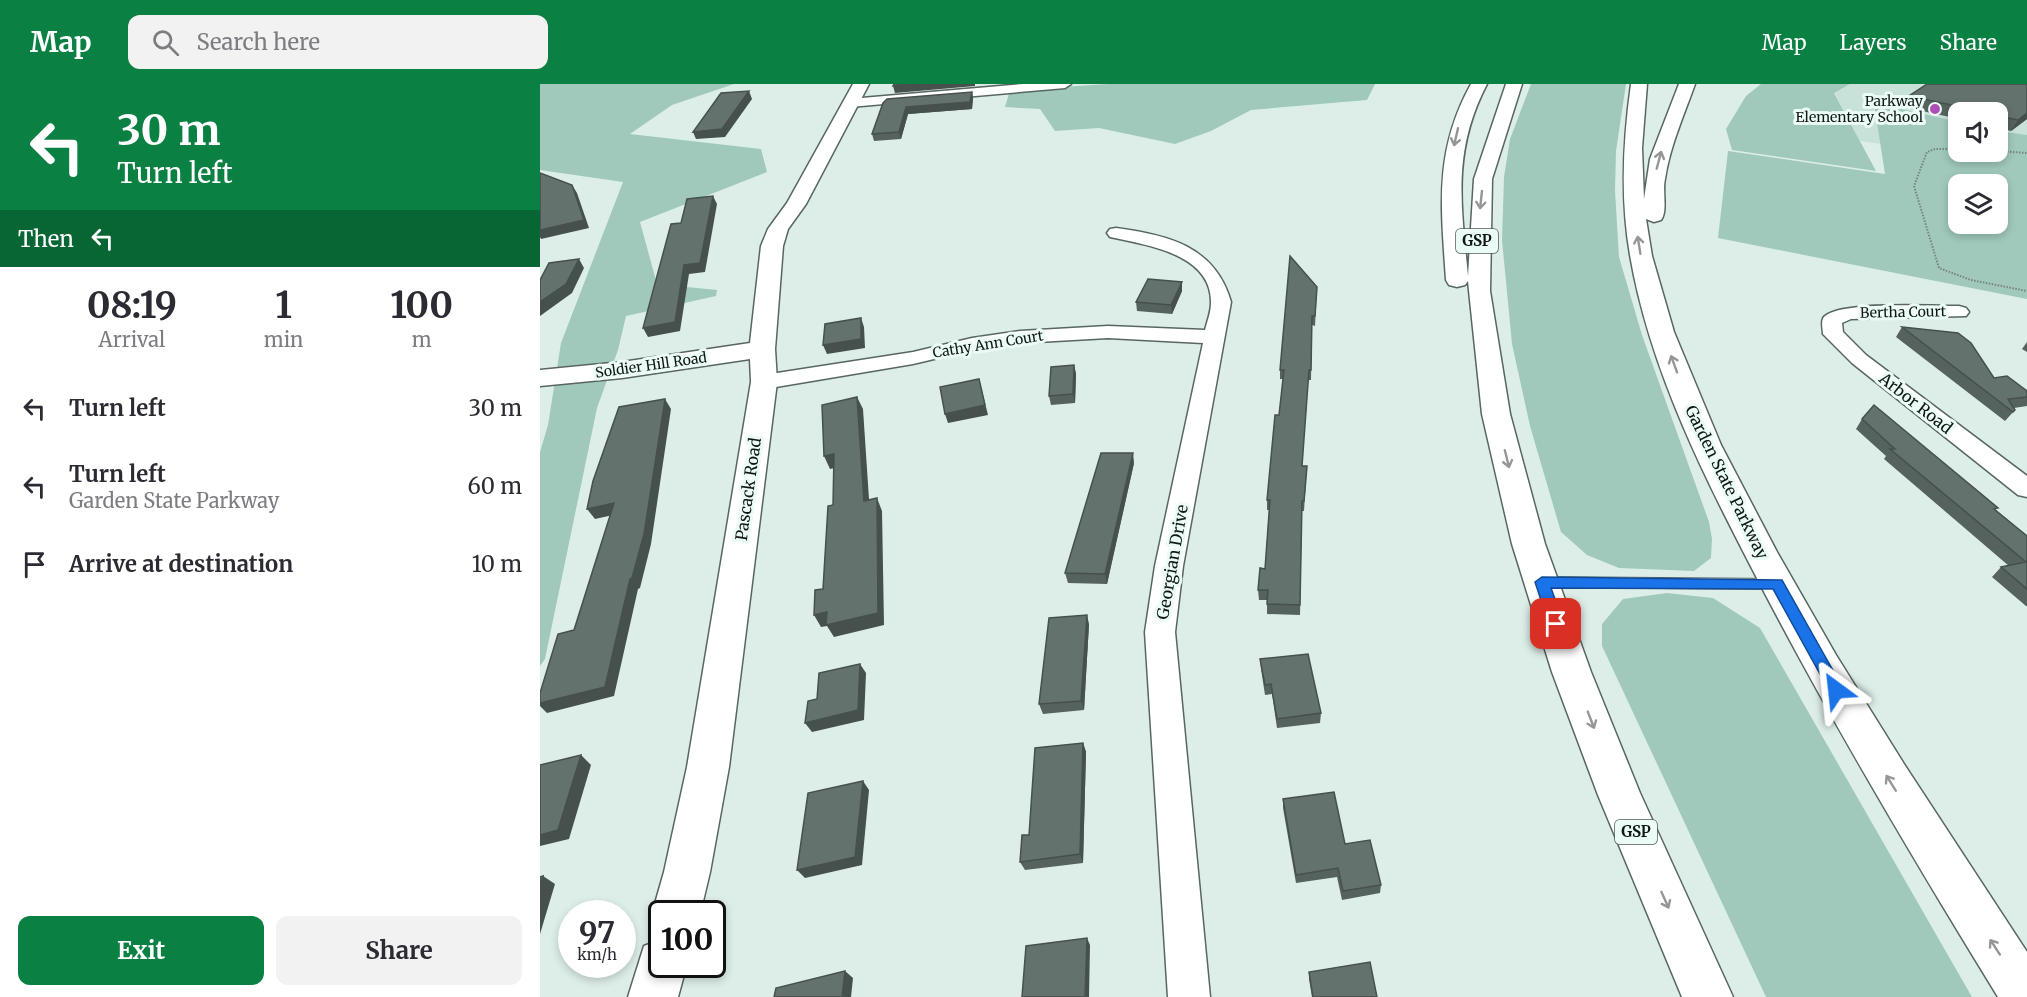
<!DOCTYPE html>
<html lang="en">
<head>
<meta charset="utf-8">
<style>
	body { margin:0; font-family:Merriweather,serif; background:#f2f2f3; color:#2b2b33; height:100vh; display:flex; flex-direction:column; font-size:22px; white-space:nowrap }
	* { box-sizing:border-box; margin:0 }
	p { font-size:20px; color:#7c7c81 }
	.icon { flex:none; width:33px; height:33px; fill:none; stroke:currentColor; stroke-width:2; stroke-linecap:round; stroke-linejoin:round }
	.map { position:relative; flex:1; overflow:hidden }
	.sheet { display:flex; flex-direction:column; background:#fff; width:540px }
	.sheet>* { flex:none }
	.top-card { background:#0b8043; color:#fff; overflow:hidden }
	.buttons { position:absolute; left:1408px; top:18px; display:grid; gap:12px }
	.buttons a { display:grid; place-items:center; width:60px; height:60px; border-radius:12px; background:#fff; box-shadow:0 3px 9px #0003; font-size:30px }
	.speed { position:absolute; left:18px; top:816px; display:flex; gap:12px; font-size:30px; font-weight:700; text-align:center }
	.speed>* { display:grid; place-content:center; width:78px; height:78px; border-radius:50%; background:#fff; box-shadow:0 3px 9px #0003; line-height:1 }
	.speed small { font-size:15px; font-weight:400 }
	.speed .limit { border:3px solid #111; border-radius:9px; background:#fff; color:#111 }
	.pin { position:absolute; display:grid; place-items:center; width:51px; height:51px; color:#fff; margin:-26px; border-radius:12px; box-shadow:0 3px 9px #0006 }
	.me { position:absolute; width:66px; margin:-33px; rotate:330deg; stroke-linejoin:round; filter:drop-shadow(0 0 4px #0008) }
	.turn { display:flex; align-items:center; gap:21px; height:126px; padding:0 18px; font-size:27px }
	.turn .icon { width:78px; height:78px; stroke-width:2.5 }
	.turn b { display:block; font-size:42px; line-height:51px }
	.then { display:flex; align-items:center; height:57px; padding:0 18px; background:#0003; gap:12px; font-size:22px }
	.eta { display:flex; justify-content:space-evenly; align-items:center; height:102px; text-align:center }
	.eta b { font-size:36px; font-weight:700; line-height:42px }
	.primary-button { display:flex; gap:12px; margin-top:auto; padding:12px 18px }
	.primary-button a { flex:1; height:69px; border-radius:12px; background:#0b8043; color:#fff; font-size:24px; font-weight:700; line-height:69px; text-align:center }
	.primary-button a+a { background:#f2f2f3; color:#2b2b33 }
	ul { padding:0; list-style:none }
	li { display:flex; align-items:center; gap:18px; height:78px; padding:0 18px }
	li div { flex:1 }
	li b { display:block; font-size:22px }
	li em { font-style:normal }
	header { display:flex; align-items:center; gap:36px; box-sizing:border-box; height:84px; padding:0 30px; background:#0b8043; color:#fff }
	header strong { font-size:28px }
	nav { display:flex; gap:33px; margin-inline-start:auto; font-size:21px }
	.search { width:420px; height:54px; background:#f2f2f3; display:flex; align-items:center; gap:15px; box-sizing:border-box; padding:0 21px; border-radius:12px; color:#7c7c81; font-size:22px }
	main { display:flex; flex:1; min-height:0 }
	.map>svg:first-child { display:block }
	.built { fill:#c9e2d9; fill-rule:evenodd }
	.green { fill:#a0c9bc; fill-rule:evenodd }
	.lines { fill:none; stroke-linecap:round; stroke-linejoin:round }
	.lane-casing { stroke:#586661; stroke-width:2 }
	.street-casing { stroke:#586661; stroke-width:3 }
	.secondary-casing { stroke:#586661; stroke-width:3 }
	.highway-casing { stroke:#586661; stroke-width:3 }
	.path { stroke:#77837f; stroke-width:2; stroke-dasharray:1.5 1.5; stroke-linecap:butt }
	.lane { fill:#fff; fill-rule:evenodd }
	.street { fill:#fff; fill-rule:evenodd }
	.secondary { fill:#fff; fill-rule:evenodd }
	.highway { fill:#fff; fill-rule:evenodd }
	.wall { fill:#56625e }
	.shaded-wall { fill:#46504c }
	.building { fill:#64726d; stroke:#46504c; stroke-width:1.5 }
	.oneway { stroke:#949796 }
	.route { fill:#1a73e8; stroke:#114b97; stroke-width:1.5 }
	.poi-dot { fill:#ad4eb8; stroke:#ebfbf6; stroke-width:2 }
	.labels { text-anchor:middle; stroke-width:6; stroke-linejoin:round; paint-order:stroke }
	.far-poi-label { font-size:14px; fill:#111715; stroke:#ebfbf6; text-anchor:end }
	.far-street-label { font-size:14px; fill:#111715; stroke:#ebfbf6 }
	.shield { fill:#ebfbf6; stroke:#525b58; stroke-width:1.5 }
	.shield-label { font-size:15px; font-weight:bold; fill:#111715 }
	.street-label { font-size:16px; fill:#111715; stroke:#ebfbf6 }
</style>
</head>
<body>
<header>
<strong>Map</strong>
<div class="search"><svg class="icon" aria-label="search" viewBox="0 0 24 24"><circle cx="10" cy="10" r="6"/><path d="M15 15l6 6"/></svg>Search here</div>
<nav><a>Map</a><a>Layers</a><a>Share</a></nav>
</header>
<main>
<section class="sheet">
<div class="top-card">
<div class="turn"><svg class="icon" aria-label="left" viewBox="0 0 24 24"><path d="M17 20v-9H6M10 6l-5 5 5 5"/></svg><div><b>30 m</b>Turn left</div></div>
<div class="then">Then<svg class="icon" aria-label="left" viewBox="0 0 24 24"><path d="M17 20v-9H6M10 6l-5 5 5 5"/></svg></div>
</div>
<div class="eta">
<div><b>08:19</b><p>Arrival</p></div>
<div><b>1</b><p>min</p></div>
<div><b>100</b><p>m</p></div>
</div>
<ul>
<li><svg class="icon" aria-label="left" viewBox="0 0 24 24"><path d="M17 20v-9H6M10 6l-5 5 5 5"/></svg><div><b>Turn left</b></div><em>30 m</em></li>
<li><svg class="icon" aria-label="left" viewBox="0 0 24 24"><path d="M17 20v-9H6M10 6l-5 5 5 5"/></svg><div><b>Turn left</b><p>Garden State Parkway</p></div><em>60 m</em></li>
<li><svg class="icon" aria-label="arrive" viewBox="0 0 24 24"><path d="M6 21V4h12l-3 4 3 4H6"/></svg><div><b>Arrive at destination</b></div><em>10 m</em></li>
</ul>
<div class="primary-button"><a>Exit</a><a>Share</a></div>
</section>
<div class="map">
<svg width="1487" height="913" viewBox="0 0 1487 913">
	<rect width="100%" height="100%" fill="#ddeee8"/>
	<path class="built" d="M1310 0H1487V82L1320 57 1294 8ZM1419 28H1458V68H1419Z"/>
	<g class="green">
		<path d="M0 0H194L132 21 90 50 221 65 227 88 100 138 117 200 177 206 176 212 86 232 78 266 57 324 5 575 0 582V368L8 341 21 259 83 98 0 86Z"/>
		<path d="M568 0H835L827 16 711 26 671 47 635 60 559 44 515 47 500 25 465 23 470 6Z"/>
		<path d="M991 0H1086L1076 67 1075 107 1079 173 1102 251 1169 438 1172 455 1171 474 1154 487 1079 484 1047 471 1021 448 990 342 972 260 962 156 964 93 970 55Z"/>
		<path d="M1221 0H1310L1294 9 1336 87 1192 66 1186 45 1206 12Z"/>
		<path d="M1334 19 1419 38V68H1458V47L1487 51V215L1178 154 1188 67 1345 90ZM1419 100H1458V140H1419Z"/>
		<path d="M1127 509 1173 514 1220 544 1432 913H1226L1062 562V540L1083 515Z"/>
	</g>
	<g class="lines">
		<defs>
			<path id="lane" d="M1002 493 1237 495 1242 496 1244 500 1242 504 1237 505 1002 503 997 502 995 498 997 494Z"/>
			<g id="street">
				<path d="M483 0H531L525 4 310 23 304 19 310 15Z"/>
				<path d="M576 144C628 151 675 162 691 218L643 482 635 548 670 913H628L605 548 615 482 663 259 568 254 480 259 432 266 373 280 224 305 216 303 213 298 216 293 224 291 373 268 432 254 480 247 568 242 665 246C667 238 671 228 671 219 672 169 605 161 570 153L567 149 570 145Z"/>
				<path d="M1419 222 1426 224 1429 228 1426 232 1311 235 1302 239 1303 248 1326 271 1487 392V413L1478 411 1312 279 1283 250C1283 245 1280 236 1285 232 1303 217 1392 222 1419 222Z"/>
			</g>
			<g id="secondary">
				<path d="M313 0H329L266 120 248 145 243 162 235 265 237 298 189 683 170 788 160 830H122V848L112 830 124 788 147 683 211 298 210 275 82 294 0 302V286L82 278 210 259 221 162 228 145 247 119Z"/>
				<path d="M122 855V880H147L138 913H88L104 862Z"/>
			</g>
			<g id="highway">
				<path d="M931 0H947C912 67 921 121 928 192L934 95 966 0H982L952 95 950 207 970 330 1005 460 1051 588 1100 709 1193 913H1142L1058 711 1012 588 972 460 942 330 928 197 925 201 917 203 909 201 906 196C901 122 894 67 931 0Z"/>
				<path d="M1091 0H1107L1102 64 1104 115 1110 75 1139 0H1155C1144 31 1130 62 1125 95 1122 107 1128 127 1121 136L1114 138 1106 135 1112 172 1134 248 1181 361 1237 468 1296 571 1364 680 1487 868V913H1458C1375 778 1294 642 1221 502 1167 398 1110 288 1090 171 1080 114 1083 57 1091 0Z"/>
			</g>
		</defs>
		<use href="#lane" class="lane-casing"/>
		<use href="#street" class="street-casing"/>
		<use href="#secondary" class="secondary-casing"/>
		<use href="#highway" class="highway-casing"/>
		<g class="path">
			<path d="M1419 65H1395L1387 68 1374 102 1399 184 1431 196 1487 207"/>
			<path d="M1458 67 1487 69"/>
		</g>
		<use href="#lane" class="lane"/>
		<use href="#street" class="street"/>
		<use href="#secondary" class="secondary"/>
		<use href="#highway" class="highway"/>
	</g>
	<g class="wall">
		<path d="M1387 0H1487V35L1471 47 1458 44V28H1419V35L1364 23 1369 12Z"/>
		<path d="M432 8 433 14 432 25 368 30 361 55 334 57 332 50 343 19Z"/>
		<path d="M642 198V207L632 230 597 227 596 218Z"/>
		<path d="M777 203 775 242 772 241 771 296H768L762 382H767L764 427H762L760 531 727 530V516H719L718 506 725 485 729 426H727V416L739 331 743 295H740V286Z"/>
		<path d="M1362 243 1454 294 1487 307V322L1474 324 1475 326 1465 337 1356 253Z"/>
		<path d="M1487 258V268L1482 265Z"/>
		<path d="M534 281 536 290 535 319 511 321 509 312Z"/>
		<path d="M1322 335 1456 426 1487 452V522H1486L1452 493 1461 483 1469 482 1344 375 1346 372 1316 345Z"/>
		<path d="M594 379 567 500 528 499 525 489Z"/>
		<path d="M549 540 544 626 503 630 499 620Z"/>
		<path d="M720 575 781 629 780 639 737 644 732 610 725 611 721 585Z"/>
		<path d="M543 659 546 668 543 779 485 786 480 778 489 751Z"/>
		<path d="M743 715 805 760 841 801 840 809 802 816 797 793 756 799 743 724Z"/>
		<path d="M769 888 837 913H772L769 895Z"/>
	</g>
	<g class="shaded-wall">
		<path d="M382 0H435V2L355 9 353 2Z"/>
		<path d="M209 7 212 15 185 53 156 55 153 48Z"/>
		<path d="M432 8 433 14 432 25 368 30 361 55 359 48 366 23Z"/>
		<path d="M1487 29V35L1471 47 1478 36Z"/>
		<path d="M32 101 37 109 49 144 1 155 0 153V146Z"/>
		<path d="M173 112 177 120 165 188 149 190 140 247 108 253 103 244 144 181Z"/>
		<path d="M39 175 44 184 32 209 0 232V218Z"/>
		<path d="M642 198V207L632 230 631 221Z"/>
		<path d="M321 234 324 243 325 264 287 270 283 261Z"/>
		<path d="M534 281 536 290 535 319 533 310Z"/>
		<path d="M439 295 448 331 408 339 405 330Z"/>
		<path d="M317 313 323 325 330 430 324 417Z"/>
		<path d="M125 315 131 325 111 460 100 504 98 505 74 612 7 629 0 622V619L90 495Z"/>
		<path d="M593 369 594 379 567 500 565 490Z"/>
		<path d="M294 370 299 383 290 385 284 372Z"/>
		<path d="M337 414 342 427 344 541 294 553 287 542 281 543 274 531Z"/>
		<path d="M74 419 82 429 55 435 47 425Z"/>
		<path d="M547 531 549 540 544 626 541 617Z"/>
		<path d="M320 580 326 589 324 636 272 648 265 639Z"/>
		<path d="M543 659 546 668 543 779 540 770Z"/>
		<path d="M41 671 51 681 29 755 0 762V751Z"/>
		<path d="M323 697 329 706 322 781 265 794 257 786Z"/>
		<path d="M3 792 15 800 0 850V802Z"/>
		<path d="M547 854 550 861 549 913H545Z"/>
		<path d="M305 887 313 894 311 913H302Z"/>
	</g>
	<g class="building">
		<path d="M354 0H382L353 2Z"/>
		<path d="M1387 0H1487V29L1478 36 1458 32V28H1444L1369 12Z"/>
		<path d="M209 7 182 45 153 48 181 9Z"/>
		<path d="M432 8 430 18 366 23 359 48 332 50 343 19 347 15Z"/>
		<path d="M0 89 32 101 44 136 0 146Z"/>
		<path d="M173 112 160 179 144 181 135 238 103 244 131 140 141 139 147 115Z"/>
		<path d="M750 172 777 203 775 232H772L771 286H769L762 382H767L764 417H762L760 521 727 520 728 506H718L720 484 725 485 730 416H727L735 331H739L744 286H740Z"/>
		<path d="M39 175 26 200 0 218V196L9 179Z"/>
		<path d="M608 195 642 198 631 221 596 218Z"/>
		<path d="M321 234V255L283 261 285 240Z"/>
		<path d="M1362 243 1418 249 1431 259 1454 294 1467 292 1487 307V313L1468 315 1475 326 1473 328Z"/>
		<path d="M534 281 533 310 509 312 511 283Z"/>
		<path d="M439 295 445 321 405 330 400 303Z"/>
		<path d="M317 313 324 417 337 414 338 529 286 541 287 528 274 531 275 506 283 505 288 422 293 421 294 370 284 372 282 321Z"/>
		<path d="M125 315 104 450 92 494 90 495 65 603 0 619V609L18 550 34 546 74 419 47 425 53 397 79 323Z"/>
		<path d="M1334 321 1458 424 1454 425 1487 452V505L1461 483 1486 478 1350 365H1355L1322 335Z"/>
		<path d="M561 369H593L565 490 525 489Z"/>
		<path d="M547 531 541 617 499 620 509 534Z"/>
		<path d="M768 570 781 629 737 635 731 600 725 601 720 575Z"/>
		<path d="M320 580 318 626 265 639 268 617 277 615 279 589Z"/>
		<path d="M543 659 540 770 480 778 482 751H489L495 664Z"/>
		<path d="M41 671 18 746 0 751V681Z"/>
		<path d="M323 697 315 773 257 786 268 709Z"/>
		<path d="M794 708 805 760 830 756 841 801 803 807 798 784 756 791 743 715Z"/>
		<path d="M3 792 0 802V793Z"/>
		<path d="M547 854 545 913H482L486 862Z"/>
		<path d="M830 878 837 913H773L769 888Z"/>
		<path d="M305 887 302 913H234L236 904Z"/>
	</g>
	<defs><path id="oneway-shaft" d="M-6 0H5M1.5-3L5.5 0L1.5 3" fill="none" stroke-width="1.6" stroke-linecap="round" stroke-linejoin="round" transform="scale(1.5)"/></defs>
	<g class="oneway">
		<use href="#oneway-shaft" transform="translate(916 53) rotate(103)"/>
		<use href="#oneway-shaft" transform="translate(1119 76) rotate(-75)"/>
		<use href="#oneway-shaft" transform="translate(941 116) rotate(96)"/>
		<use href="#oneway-shaft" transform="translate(1099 161) rotate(-99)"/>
		<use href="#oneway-shaft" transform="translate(1134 280) rotate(-110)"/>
		<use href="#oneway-shaft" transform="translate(967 375) rotate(76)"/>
		<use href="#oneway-shaft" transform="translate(1051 636) rotate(69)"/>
		<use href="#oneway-shaft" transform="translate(1351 699) rotate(-122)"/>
		<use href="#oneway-shaft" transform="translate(1125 816) rotate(66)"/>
		<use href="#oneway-shaft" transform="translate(1455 863) rotate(-123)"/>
	</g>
	<path class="route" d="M1002 493 1242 496 1304 606 1302 610 1296 612 1291 610 1233 505 1011 504 1024 540 1021 544H1011L1009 540 995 498Z"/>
	<circle class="poi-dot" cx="1395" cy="25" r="6"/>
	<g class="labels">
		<g class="far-poi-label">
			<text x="1383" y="22">Parkway<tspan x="1383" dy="16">Elementary School</tspan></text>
		</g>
		<g class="far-street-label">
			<text transform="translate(1363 228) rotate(-1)" y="5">Bertha Court</text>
			<text transform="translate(448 260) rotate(-9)" y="5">Cathy Ann Court</text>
			<text transform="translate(111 281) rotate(-8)" y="5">Soldier Hill Road</text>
		</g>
		<g class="shield">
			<rect x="916" y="145" width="42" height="24" rx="4.5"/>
			<rect x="1075" y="736" width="42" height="24" rx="4.5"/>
		</g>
		<g class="shield-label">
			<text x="937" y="162">GSP</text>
			<text x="1096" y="753">GSP</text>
		</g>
		<g class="street-label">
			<text transform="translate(1376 319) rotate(38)" y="6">Arbor Road</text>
			<text transform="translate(1187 398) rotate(64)" y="6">Garden State Parkway</text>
			<text transform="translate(208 405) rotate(-82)" y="6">Pascack Road</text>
			<text transform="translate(632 478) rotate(-80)" y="6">Georgian Drive</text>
		</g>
	</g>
</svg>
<div class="buttons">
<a><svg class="icon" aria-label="sound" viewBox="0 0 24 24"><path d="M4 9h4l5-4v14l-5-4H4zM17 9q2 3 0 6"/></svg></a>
<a><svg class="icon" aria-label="layers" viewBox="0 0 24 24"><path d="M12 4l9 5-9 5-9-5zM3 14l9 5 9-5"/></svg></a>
</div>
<div class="speed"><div>97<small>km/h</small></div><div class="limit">100</div></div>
<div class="pin" style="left:1016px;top:540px;background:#d93025"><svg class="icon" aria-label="arrive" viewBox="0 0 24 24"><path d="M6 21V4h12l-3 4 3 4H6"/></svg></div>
<svg class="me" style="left:1296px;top:606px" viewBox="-20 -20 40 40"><path d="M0-17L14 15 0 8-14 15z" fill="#1a73e8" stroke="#fff" stroke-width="4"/></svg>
</div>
</main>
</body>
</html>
